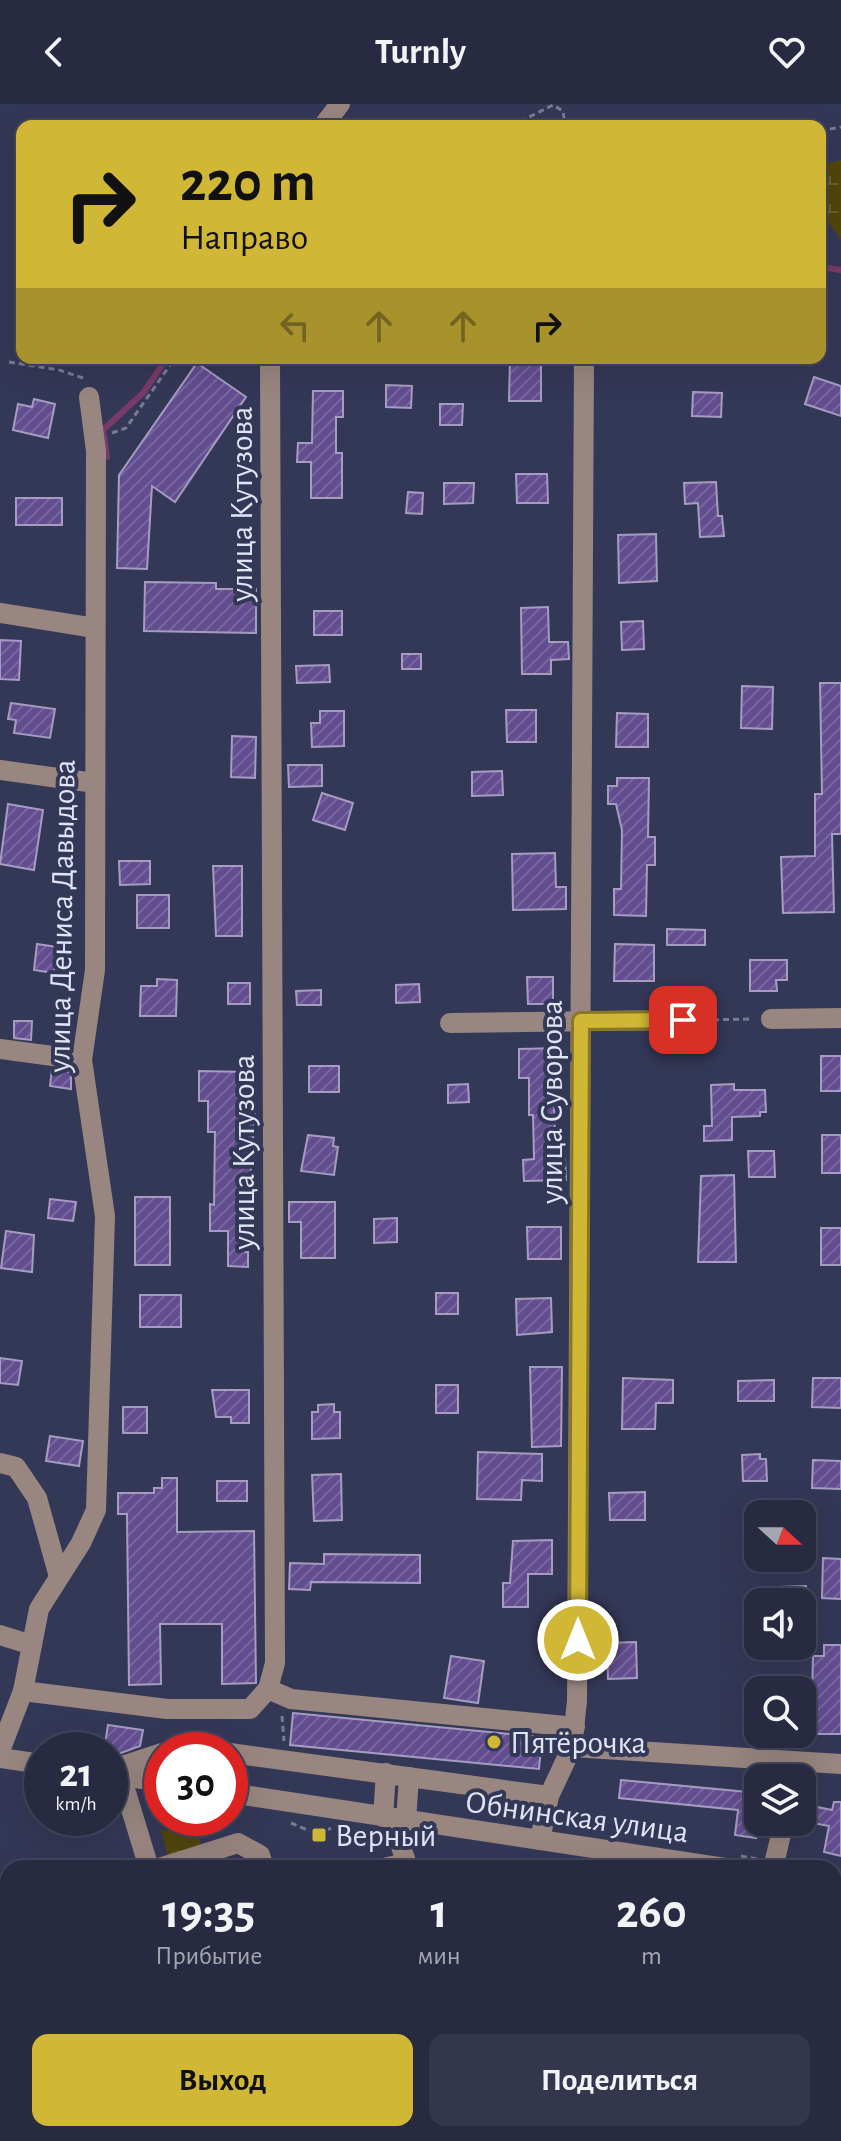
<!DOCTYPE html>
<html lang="ru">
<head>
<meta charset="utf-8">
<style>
	body { margin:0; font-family:"Alegreya Sans",sans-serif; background:#33364c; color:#f1f3f6; height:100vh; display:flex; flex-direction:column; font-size:30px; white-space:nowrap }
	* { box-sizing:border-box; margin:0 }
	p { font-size:26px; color:#a4a7b1 }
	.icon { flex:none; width:44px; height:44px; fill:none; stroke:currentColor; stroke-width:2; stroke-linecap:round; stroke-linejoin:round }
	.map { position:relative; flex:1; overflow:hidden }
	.panel { position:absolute; left:0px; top:1756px; width:842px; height:282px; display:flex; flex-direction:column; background:#272a41; border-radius:24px 24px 0 0; box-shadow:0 8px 32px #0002,0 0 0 2px #43465a }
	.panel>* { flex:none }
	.banner { position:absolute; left:16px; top:16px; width:810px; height:244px; border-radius:16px; box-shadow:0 8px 32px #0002,0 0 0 2px #43465a; background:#d1b736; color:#111; overflow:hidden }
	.needle { width:52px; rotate:111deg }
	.buttons { position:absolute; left:744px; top:1396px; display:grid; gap:16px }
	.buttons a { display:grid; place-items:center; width:72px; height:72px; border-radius:16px; background:#272a41; box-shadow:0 8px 32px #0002,0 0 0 2px #43465a; font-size:40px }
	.speed { position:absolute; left:24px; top:1628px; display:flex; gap:16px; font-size:40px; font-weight:700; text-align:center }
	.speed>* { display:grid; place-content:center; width:104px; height:104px; border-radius:50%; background:#272a41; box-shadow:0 8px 32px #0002,0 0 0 2px #43465a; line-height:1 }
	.speed small { font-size:20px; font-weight:400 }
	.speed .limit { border:12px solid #d22; background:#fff; color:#111 }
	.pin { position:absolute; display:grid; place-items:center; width:68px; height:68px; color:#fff; margin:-34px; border-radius:16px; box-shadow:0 4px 12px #0006 }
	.me { position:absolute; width:88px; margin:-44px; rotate:0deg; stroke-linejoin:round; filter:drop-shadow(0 0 6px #0008) }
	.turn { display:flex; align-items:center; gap:28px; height:168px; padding:0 32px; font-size:36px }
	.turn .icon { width:104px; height:104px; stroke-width:2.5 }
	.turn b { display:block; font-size:56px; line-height:68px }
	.lanes { display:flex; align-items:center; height:76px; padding:0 32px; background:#0003; justify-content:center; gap:40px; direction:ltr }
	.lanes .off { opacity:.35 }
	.eta { display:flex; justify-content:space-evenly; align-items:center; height:136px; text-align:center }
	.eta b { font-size:48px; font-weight:700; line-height:56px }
	.primary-button { display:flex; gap:16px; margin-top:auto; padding:16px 32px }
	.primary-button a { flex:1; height:92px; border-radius:16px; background:#d1b736; color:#111; font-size:32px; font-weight:700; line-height:92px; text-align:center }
	.primary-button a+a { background:#33364c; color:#f1f3f6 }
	header { display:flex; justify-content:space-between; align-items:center; height:104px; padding:0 32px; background:#272a41; font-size:36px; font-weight:700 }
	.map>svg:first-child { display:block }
	.wetland { fill:url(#wetland-marsh) }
	.park { fill:url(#park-tufts) }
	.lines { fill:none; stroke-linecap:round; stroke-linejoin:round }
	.stream { stroke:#783b69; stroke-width:6 }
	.building { fill:url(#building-hatch); stroke:#a69cc1; stroke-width:2 }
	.path { stroke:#777b95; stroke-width:3; stroke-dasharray:6 4; stroke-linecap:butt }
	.minor { stroke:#998681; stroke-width:20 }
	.route-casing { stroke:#887723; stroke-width:20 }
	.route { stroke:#d1b736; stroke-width:14 }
	.poi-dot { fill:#d1b736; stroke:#343857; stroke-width:3 }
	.labels { text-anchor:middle; stroke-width:8; stroke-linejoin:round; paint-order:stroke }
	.street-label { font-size:32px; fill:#e0e4f7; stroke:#343857 }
	.poi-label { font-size:32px; fill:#e0e4f7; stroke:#343857; text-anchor:start }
</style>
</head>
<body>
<header><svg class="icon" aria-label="back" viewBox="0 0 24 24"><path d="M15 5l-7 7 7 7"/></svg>Turnly<svg class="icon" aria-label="heart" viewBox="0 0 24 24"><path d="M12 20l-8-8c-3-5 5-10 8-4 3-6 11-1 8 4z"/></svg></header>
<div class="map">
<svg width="841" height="2037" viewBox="0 0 841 2037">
	<defs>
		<pattern id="wetland-marsh" width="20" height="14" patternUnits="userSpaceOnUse" patternTransform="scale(2)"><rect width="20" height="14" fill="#52460d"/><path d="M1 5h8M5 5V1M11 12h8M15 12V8" fill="none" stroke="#6b6131"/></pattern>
		<pattern id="park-tufts" width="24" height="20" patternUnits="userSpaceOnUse" patternTransform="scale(2)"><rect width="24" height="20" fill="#52460d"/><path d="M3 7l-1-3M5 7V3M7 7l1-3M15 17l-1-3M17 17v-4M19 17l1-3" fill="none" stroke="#6b6131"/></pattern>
		<pattern id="building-hatch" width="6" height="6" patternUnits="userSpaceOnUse" patternTransform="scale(2)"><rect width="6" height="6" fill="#624d8f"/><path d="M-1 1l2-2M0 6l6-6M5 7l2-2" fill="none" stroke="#7866a0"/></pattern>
	</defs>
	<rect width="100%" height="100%" fill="#343857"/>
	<path class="wetland" d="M841 56V135L820 108V62Z"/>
	<path class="park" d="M161 1726 198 1730 201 1742 168 1752Z"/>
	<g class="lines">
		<g class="stream">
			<path d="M820 163 841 166"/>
			<path d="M107 353 103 326 143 289 167 254"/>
		</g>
	</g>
	<g class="building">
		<path d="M510 254H541V297H509Z"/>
		<path d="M197 259 246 293 175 398 152 382 147 465 117 464 119 371Z"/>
		<path d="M814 273 841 282V312L805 300Z"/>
		<path d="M386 281 412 282 411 304 386 303Z"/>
		<path d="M313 287H343V313H336V349H342V394H311V358H297L298 339H312Z"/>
		<path d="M693 288 722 289 721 313 692 312Z"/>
		<path d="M34 295 55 300 48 334 13 326 18 300 32 303Z"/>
		<path d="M440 300H463L462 321H440Z"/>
		<path d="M516 370H547L548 399H517Z"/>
		<path d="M716 378 718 412H722L724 432 700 433 698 399 685 400 684 379Z"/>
		<path d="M444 379H474L473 399 444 400Z"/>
		<path d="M408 388 423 389 422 410 406 409Z"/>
		<rect x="16" y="394" width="46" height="27"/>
		<path d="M656 430 657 477 619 479 618 431Z"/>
		<path d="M145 478 216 479V485H256V529L144 527Z"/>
		<path d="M548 503 549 538H568L569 555 551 556V570H522L521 504Z"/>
		<rect x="314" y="507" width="28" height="24"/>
		<path d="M643 517 644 545 622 546 621 518Z"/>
		<path d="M0 536 21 537 19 576 0 575Z"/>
		<rect x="402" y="550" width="19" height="15"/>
		<path d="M329 561 330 578 297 579 296 562Z"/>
		<path d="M820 579H841V730H832L834 808 783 809 781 753 815 752V690H822Z"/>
		<path d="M742 582 773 583 772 625 741 624Z"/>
		<path d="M11 599 55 605 50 634 14 629 16 616 8 615Z"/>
		<path d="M506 606H536V638H507Z"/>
		<path d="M320 607H344V642L312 643 311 619H320Z"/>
		<path d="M617 609 648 610V643H616Z"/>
		<path d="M232 632 256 633 255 674 231 673Z"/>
		<path d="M288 661H322V682L289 683Z"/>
		<path d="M502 667 503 691 472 692V668Z"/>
		<path d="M617 674H649L648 733H655V761H647L646 812 614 811V785H621L622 726 616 700H608V682H617Z"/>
		<path d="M322 689 353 699 345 726 313 716Z"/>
		<path d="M8 700 43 706 34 766 0 760Z"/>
		<path d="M555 749 556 783H566V805L513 806 512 750Z"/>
		<path d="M119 757H150V780L120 781Z"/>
		<path d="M213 762H242V832H216Z"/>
		<rect x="137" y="791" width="32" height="33"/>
		<path d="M667 825 705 826V841H667Z"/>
		<path d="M37 840 58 843 54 869 34 866Z"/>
		<path d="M615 840 654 841V877H614Z"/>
		<path d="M750 856H787V876H776L777 887H750Z"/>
		<path d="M527 873H553V900H528Z"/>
		<path d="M157 875 177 876 176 912H140L141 882H157Z"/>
		<rect x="228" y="879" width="22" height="21"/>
		<path d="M419 880 420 898 396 899V881Z"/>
		<path d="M321 886V901H297L296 887Z"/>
		<path d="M14 917H32L31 936 14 934Z"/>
		<path d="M559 944 560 974H554L555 1054H565L566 1076 524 1077 523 1056 534 1055 533 1011H529V974H519V945Z"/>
		<rect x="821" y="952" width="20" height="35"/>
		<rect x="309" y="962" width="30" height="26"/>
		<path d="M52 965 71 968V985L50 982Z"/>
		<path d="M199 967 247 968 246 1007H255L250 1078H246L245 1148H248V1163L228 1162V1127H210V1100L214 1101 215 1028H208V997H199Z"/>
		<path d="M468 980 469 998 448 999V981Z"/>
		<path d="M734 980V986H765L766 1008H760V1012L732 1013V1036L704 1037V1022H712L711 981Z"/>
		<path d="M308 1031 334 1034 333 1042 338 1043 334 1071 301 1067Z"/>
		<rect x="822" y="1031" width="19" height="38"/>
		<path d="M748 1047H774L775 1073H749Z"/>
		<path d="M734 1071 736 1158H698L701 1072Z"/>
		<rect x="135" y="1093" width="35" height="68"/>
		<path d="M50 1095 76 1098 73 1117 48 1114Z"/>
		<path d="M289 1098H335V1154H301V1118H289Z"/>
		<path d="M397 1114V1138L374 1139V1115Z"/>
		<path d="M527 1123H561V1155H528Z"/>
		<rect x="821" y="1124" width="20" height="37"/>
		<path d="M6 1127 34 1131 32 1168 1 1164Z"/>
		<rect x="436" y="1189" width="22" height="21"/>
		<rect x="140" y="1191" width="41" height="32"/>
		<path d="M551 1194 552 1228 517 1231 516 1195Z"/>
		<path d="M0 1254 22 1257 18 1281 0 1279Z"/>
		<path d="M530 1263H562L561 1342 532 1343Z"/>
		<path d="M623 1274 673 1276V1299H656L655 1325H622Z"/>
		<path d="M813 1274H841V1304L812 1303Z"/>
		<path d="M774 1276V1297H738V1277Z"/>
		<rect x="436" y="1281" width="22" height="28"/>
		<path d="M212 1286H249V1319H231V1313H216Z"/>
		<path d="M334 1300V1308H340V1334L312 1335V1308H318V1301Z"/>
		<rect x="123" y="1303" width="24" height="26"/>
		<path d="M50 1332 83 1337 79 1362 46 1357Z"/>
		<path d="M478 1348 542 1350V1377L522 1376 521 1396 477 1395Z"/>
		<path d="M760 1350V1355H766L767 1377H743L742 1351Z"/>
		<path d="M813 1356 841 1357V1385L812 1384Z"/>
		<path d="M341 1370 342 1416 314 1417 312 1371Z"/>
		<path d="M162 1374H177V1428L254 1427 256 1579 222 1580V1520H160L161 1580 129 1581 127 1410H118V1389H154V1384H162Z"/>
		<rect x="217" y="1377" width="30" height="20"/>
		<path d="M645 1388V1416H610L609 1389Z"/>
		<path d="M552 1436V1470H528V1503H503V1479H510L513 1437Z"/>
		<path d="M324 1450 420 1451V1479L311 1478 310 1486 289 1485 290 1459 324 1460Z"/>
		<path d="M823 1454 841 1455V1495L822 1494Z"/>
		<path d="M806 1482 807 1498H780V1483Z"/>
		<path d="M636 1538 637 1574 608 1575 607 1539Z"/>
		<path d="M824 1541H841V1630H811L813 1552H824Z"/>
		<path d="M451 1552 484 1557 478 1599 444 1594Z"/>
		<path d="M293 1609 542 1633 539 1665 290 1641Z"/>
		<path d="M108 1621 143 1626 140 1642 121 1649 104 1646Z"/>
		<path d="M621 1676 758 1689 756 1734 735 1731 738 1706 619 1694Z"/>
		<path d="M834 1698H841V1752L824 1748 829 1722 802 1717V1700L832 1706Z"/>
	</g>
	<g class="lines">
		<g class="path">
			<path d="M501 22 521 17 553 1 563 7 565 22"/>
			<path d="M773 22 783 18 799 22"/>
			<path d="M820 27 841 23"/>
			<path d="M9 258 59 266 86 275"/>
			<path d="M112 329 126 324 175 254"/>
			<path d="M703 916 751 915"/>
			<path d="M282 1612 284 1637"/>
			<path d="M291 1719 319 1731 331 1724"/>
			<path d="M741 1752 757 1755"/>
			<path d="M792 1760 820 1764"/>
		</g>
		<g class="minor">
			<path d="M323 22 340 0"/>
			<path d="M0 509 95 524"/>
			<path d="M0 666 95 679"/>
			<path d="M771 915 841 914"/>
			<path d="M450 919 683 916"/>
			<path d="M0 945 82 956"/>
			<path d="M0 1359 16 1363 37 1394 58 1469"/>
			<path d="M0 1531 32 1541"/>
			<path d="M268 1585 291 1595 575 1623"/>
			<path d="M23 1587 167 1605H250L268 1585 275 1559 270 254"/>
			<path d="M572 1643 841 1660"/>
			<path d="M171 1646 182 1642 207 1646"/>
			<path d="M0 1647 23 1587 39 1505 81 1439 96 1406 105 1112 82 956 95 866 96 347 89 293"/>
			<path d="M230 1649 549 1692"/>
			<path d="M0 1654 42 1660"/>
			<path d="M110 1666 162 1649"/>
			<path d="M110 1670 162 1678"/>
			<path d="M121 1672 149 1764"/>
			<path d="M230 1689 725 1764"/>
			<path d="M383 1713 386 1669"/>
			<path d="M392 1715 408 1764"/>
			<path d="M406 1717 409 1673"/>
			<path d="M540 1736 549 1692 572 1643 577 1597 584 254"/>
			<path d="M159 1764 238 1739 260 1751 264 1764"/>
			<path d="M383 1764 407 1759"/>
			<path d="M773 1764 784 1718"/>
			<path d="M834 1781 841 1782"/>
			<path d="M240 2030 243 2037"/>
			<path d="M504 2030 507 2037"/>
			<path d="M768 2030 770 2037"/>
		</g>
	</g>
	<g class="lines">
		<defs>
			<path id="route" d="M578 1536 581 917 683 916"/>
		</defs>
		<use href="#route" class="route-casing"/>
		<use href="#route" class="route"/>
	</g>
	<g class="poi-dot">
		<circle cx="494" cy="1638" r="8"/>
		<rect x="311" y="1723" width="16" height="16" rx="4"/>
	</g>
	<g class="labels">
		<g class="street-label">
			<text transform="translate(241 400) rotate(-90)" y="11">улица Кутузова</text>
			<text transform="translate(61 812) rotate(-89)" y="11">улица Дениса Давыдова</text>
			<text transform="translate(551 998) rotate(-90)" y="11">улица Суворова</text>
			<text transform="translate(243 1048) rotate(-90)" y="11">улица Кутузова</text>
			<text transform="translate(577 1712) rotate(8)" y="11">Обнинская улица</text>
		</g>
		<g class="poi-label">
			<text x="510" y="1649">Пятёрочка</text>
			<text x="335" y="1742">Верный</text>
		</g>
	</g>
</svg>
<div class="buttons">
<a><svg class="needle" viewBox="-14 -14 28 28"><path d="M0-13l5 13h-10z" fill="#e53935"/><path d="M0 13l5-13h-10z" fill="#a4a7b1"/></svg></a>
<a><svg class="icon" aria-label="sound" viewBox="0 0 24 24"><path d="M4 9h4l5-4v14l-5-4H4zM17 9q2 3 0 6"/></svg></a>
<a><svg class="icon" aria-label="search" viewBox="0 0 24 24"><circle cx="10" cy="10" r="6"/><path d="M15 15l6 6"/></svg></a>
<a><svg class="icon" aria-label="layers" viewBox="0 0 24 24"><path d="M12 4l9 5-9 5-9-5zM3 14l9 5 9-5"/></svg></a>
</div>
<div class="speed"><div>21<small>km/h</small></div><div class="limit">30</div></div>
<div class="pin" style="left:683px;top:916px;background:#d93025"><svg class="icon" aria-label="arrive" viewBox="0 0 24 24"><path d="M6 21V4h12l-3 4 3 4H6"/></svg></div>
<svg class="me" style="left:578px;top:1536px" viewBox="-20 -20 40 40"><circle r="17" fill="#d1b736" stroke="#fff" stroke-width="3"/><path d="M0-11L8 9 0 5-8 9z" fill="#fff"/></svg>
<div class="banner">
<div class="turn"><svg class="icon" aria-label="right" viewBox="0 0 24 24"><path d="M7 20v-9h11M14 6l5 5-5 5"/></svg><div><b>220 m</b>Направо</div></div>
<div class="lanes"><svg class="icon off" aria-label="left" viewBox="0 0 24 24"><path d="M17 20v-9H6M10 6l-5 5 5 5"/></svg><svg class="icon off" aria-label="ahead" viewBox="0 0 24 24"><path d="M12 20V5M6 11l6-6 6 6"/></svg><svg class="icon off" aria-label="ahead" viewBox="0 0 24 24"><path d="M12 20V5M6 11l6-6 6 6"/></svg><svg class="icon" aria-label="right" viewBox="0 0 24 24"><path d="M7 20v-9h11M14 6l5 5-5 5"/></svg></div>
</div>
<section class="panel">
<div class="eta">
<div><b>19:35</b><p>Прибытие</p></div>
<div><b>1</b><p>мин</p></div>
<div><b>260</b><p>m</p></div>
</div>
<div class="primary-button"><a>Выход</a><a>Поделиться</a></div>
</section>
</div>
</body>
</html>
